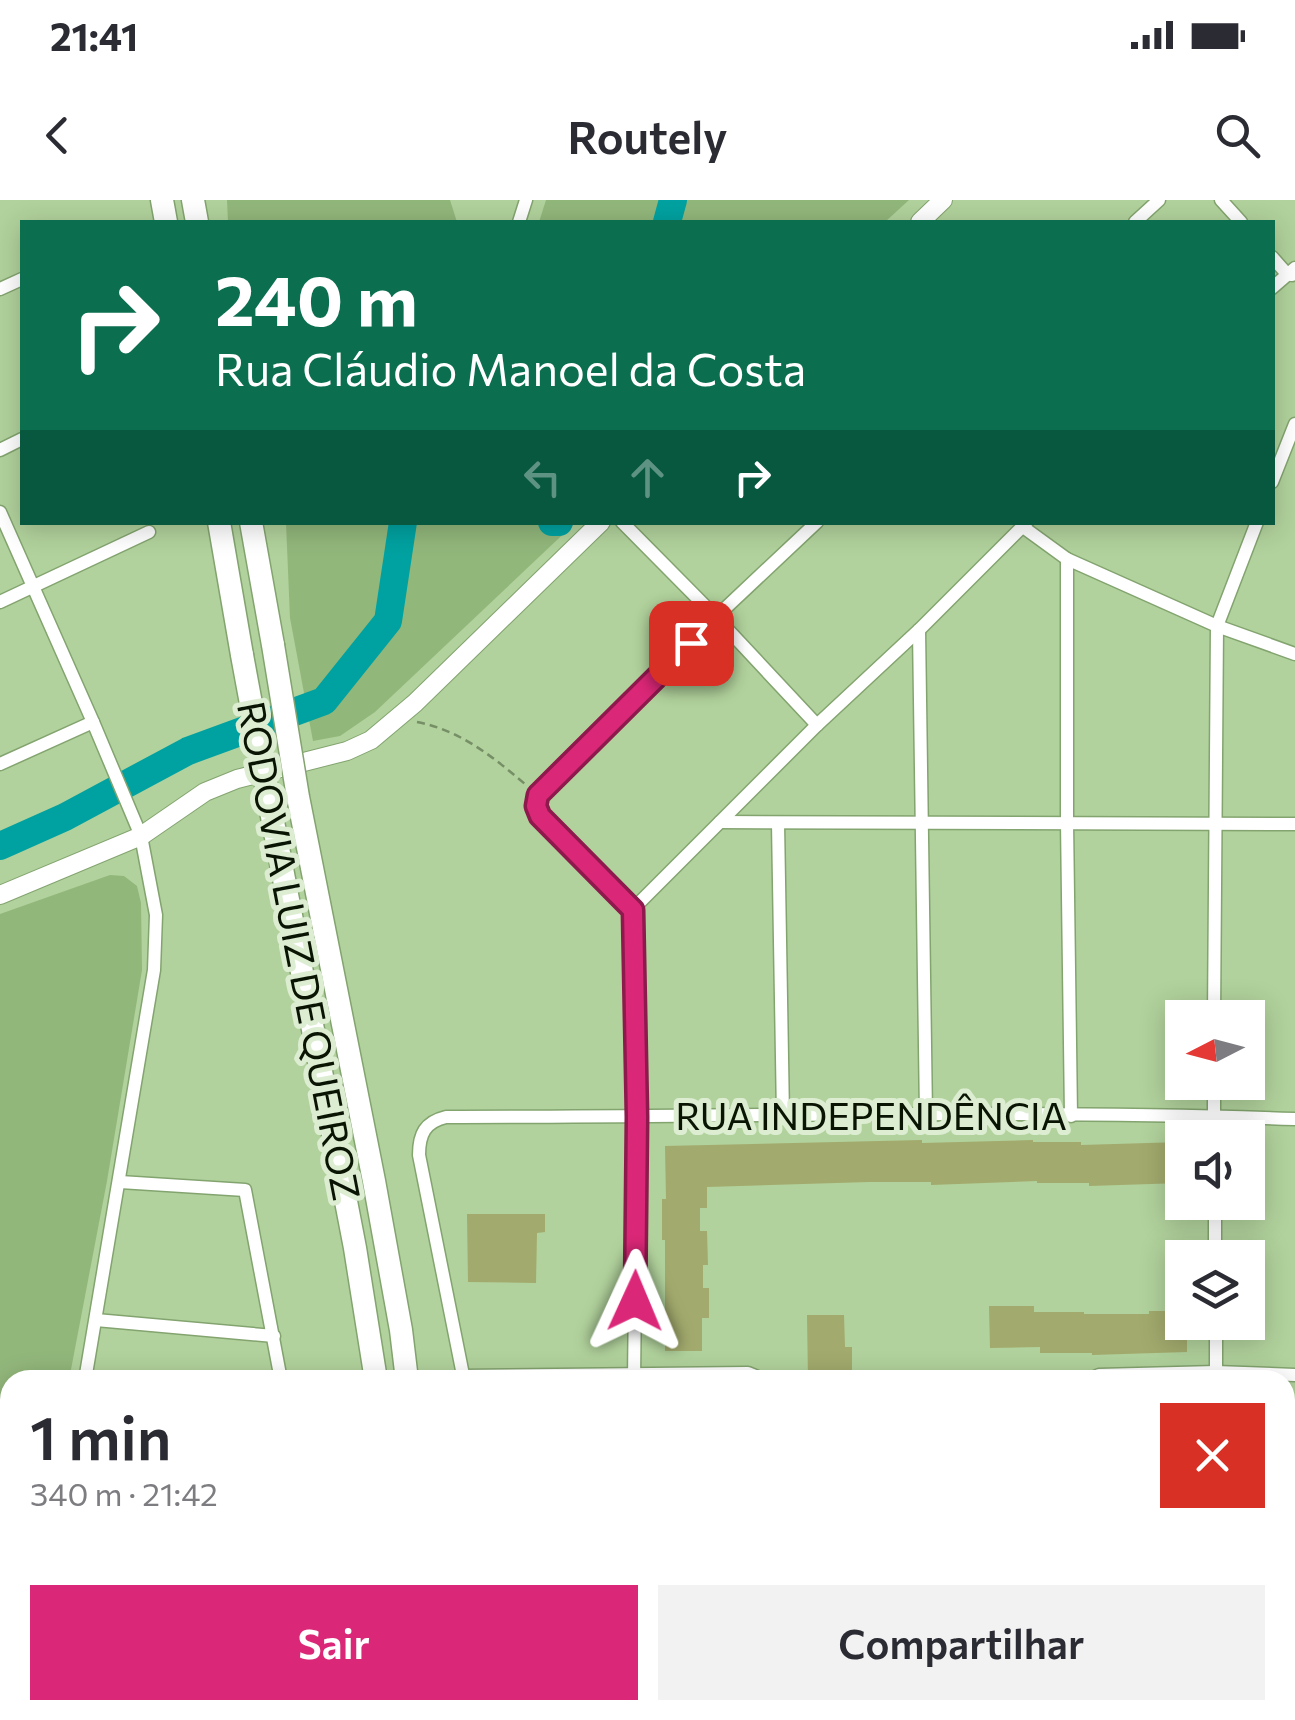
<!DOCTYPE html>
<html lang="pt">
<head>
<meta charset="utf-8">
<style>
	body { margin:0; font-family:Commissioner,sans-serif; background:#f2f2f3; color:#2b2b33; height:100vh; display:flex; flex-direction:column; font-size:38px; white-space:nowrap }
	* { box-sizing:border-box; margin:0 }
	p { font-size:32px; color:#7c7c81 }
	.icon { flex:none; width:55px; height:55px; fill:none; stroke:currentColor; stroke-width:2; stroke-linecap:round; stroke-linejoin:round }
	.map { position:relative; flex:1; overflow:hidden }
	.details { position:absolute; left:0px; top:1170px; width:1295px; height:350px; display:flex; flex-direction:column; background:#fff; border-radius:30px 30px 0 0; box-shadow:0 5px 25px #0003 }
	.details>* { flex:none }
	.hud { position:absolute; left:20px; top:20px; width:1255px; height:305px; border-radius:0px; box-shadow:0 5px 25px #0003; background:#0b6e4f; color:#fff; overflow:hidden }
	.needle { width:65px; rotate:264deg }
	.tools { position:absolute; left:1165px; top:800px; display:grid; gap:20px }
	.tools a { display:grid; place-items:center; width:100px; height:100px; border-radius:0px; background:#fff; box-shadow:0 5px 25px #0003; font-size:50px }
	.pin { position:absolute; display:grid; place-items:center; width:85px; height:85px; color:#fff; margin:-42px; border-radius:20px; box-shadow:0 5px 15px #0006 }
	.me { position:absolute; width:110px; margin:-55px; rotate:1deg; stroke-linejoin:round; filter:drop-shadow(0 0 8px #0008) }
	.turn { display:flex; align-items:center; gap:35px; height:210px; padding:0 30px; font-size:45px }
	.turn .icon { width:130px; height:130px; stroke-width:2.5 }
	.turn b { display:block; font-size:70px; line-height:85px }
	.lanes { display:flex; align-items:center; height:95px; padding:0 30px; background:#0003; justify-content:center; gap:50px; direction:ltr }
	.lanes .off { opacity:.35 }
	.round { display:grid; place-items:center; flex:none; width:105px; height:105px; border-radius:0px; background:#f2f2f3 }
	.overview { display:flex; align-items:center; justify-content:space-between; height:170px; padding:0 30px }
	h1 { font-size:60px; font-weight:600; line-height:75px }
	.cta { display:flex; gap:20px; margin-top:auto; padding:20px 30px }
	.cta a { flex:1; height:115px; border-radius:0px; background:#db2777; color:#fff; font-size:40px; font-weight:600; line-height:115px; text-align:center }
	.cta a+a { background:#f2f2f3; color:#2b2b33 }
	.status { display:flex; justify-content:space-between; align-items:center; height:70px; padding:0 50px; background:#fff; direction:ltr }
	.status svg { height:28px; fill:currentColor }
	header { display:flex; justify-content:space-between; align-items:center; height:130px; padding:0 30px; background:#fff; font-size:45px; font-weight:600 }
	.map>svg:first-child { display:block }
	.green { fill:#92b77b }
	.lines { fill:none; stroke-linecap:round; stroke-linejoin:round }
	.river { stroke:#00a2a1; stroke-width:28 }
	.building { fill:#a3aa6d }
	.street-casing { stroke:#83a46f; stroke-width:15 }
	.secondary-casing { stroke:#83a46f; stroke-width:20 }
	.highway-casing { stroke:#83a46f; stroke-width:25 }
	.path { stroke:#768f66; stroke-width:2.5; stroke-dasharray:8 5; stroke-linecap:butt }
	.street { stroke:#fff; stroke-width:12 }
	.secondary { stroke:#fff; stroke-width:18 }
	.highway { stroke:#fff; stroke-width:22 }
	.highway-bridge-casing { stroke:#83a46f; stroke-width:25; stroke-linecap:butt }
	.highway-bridge { stroke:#fff; stroke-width:22 }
	.route-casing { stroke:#8e194d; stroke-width:25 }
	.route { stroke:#db2777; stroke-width:18 }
	.labels { text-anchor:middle; stroke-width:10; stroke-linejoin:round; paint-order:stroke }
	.street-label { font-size:38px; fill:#091403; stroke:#dcedd2 }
</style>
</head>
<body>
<div class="status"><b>21:41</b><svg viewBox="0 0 49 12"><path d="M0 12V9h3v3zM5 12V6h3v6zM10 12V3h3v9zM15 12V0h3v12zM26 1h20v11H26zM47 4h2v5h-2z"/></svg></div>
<header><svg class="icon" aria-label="back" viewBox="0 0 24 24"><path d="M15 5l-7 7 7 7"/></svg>Routely<svg class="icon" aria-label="search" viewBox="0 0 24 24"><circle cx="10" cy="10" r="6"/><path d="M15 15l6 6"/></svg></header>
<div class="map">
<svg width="1295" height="1520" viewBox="0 0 1295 1520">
	<rect width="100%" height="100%" fill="#b1d29c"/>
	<g class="green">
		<path d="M227 0H450L457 22H228Z"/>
		<path d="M546 0H909L885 22H539Z"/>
		<path d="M286 323V322L575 323 375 512 340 536 313 541 290 418Z"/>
		<path d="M110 675 124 676 137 686 141 703 142 770 107 981 69 1180H10V1472L6 1476H0V714Z"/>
	</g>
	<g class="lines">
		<g class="river">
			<path d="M667 22 673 0"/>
			<path d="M552 322H559"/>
			<path d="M0 646 65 617 188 551 324 501 388 421 403 322"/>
		</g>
	</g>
	<g class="building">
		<path d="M922 940V943L1033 940V942H1081V945L1182 942V983L1089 986V983H1037V981L931 985V982H869L707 987V1008H700V1031H707L708 1065H703V1088H709V1118H702V1151H665V1040H662V999H666L665 946Z"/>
		<path d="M467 1014H545V1032L537 1033 536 1083 468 1082Z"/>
		<path d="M989 1106H1034V1112H1084V1114H1149V1111H1182V1122H1187V1152L1092 1155V1153H1040V1147L990 1148Z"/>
		<path d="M807 1115H844L845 1147H852V1178L808 1180Z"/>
	</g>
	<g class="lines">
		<defs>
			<g id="street">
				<path d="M1221 0 1241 22"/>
				<path d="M519 22 526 0"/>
				<path d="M1135 22 1159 0"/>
				<path d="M1272 57 1287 74 1292 75"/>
				<path d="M1272 88 1295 68"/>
				<path d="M0 89 22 79"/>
				<path d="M0 250 22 239"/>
				<path d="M1272 282 1295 224"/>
				<path d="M0 312 93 522 141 636 156 715 154 770 85 1180"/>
				<path d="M622 322 716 417 817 525"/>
				<path d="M1023 327 1067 359 1217 426 1295 454"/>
				<path d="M1067 359V622L1071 916"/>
				<path d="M0 402 149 332"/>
				<path d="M919 430 926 915"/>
				<path d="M0 564 93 522"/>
				<path d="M720 622 1295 624"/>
				<path d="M778 623 783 916"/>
				<path d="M633 709 817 525 919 430 1027 322"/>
				<path d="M1214 818 1217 426 1257 322"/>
				<path d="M1214 882V938"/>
				<path d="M120 982 245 990 281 1180"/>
				<path d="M1215 1002V1058"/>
				<path d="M96 1120 274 1136"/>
				<path d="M1216 1122V1178"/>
				<path d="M463 1176 748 1173 765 1180"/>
				<path d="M464 1180 419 955C419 934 425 922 446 917 729 917 1012 909 1295 919"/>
				<path d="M634 1180 637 917 633 709 540 616 535 606 538 595 716 417 817 322"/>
				<path d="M1088 1180 1099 1175 1216 1172 1295 1175"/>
				<path d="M1285 1451 1295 1452"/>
				<path d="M0 1494 10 1493"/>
				<path d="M783 1510V1520"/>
				<path d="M1216 1510V1520"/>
				<path d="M22 1520 24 1510"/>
				<path d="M559 1520 560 1510"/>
				<path d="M931 1520V1510"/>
				<path d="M1072 1520V1510"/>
			</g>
			<g id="secondary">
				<path d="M920 22 943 0"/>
				<path d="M0 695 141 636 205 592 237 579 347 551 371 540 415 503 601 322"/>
			</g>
			<g id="highway">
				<path d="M162 0 166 22"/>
				<path d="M193 0 197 22"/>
				<path d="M219 322 242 455"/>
				<path d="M251 322 273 445"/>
				<path d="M298 597 374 981 401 1130 407 1180"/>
				<path d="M269 601 355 1048 376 1180"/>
				<path d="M408 1510 410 1520"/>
				<path d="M446 1510 449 1520"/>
			</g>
		</defs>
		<use href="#street" class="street-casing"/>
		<use href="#secondary" class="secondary-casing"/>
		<use href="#highway" class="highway-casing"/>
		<path class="path" d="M417 522C460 530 493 557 525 584"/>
		<use href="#street" class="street"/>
		<use href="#secondary" class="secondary"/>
		<use href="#highway" class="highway"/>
		<defs>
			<g id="highway-bridge">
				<path d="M273 445 298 597"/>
				<path d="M242 455 269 601"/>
			</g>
		</defs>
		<use href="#highway-bridge" class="highway-bridge-casing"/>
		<use href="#highway-bridge" class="highway-bridge"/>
	</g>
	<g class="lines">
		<defs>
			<path id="route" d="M635 1101 637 917 633 710 540 616 536 606 538 595 691 443"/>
		</defs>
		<use href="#route" class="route-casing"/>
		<use href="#route" class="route"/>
	</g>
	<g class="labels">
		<g class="street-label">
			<text transform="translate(298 751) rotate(79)" y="13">RODOVIA LUIZ DE QUEIROZ</text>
			<text x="871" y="930">RUA INDEPENDÊNCIA</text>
		</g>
	</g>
</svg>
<div class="tools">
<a><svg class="needle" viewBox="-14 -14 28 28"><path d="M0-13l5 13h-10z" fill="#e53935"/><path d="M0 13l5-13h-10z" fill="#7c7c81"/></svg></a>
<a><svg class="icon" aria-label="sound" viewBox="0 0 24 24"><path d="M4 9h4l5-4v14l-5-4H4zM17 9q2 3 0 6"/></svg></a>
<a><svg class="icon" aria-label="layers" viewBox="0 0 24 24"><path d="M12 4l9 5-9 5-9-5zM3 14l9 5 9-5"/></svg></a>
</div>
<div class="pin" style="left:691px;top:443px;background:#d93025"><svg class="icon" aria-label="arrive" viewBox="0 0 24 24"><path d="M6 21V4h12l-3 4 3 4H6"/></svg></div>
<svg class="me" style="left:635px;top:1101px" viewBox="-20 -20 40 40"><path d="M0-17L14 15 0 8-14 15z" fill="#db2777" stroke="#fff" stroke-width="4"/></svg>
<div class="hud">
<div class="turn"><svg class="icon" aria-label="right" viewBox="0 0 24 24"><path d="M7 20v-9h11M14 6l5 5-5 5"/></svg><div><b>240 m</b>Rua Cláudio Manoel da Costa</div></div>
<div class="lanes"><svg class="icon off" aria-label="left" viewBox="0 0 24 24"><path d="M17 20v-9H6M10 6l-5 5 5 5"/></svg><svg class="icon off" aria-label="ahead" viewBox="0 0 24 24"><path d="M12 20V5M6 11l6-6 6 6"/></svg><svg class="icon" aria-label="right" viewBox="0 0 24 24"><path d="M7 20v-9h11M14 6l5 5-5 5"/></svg></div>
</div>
<section class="details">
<div class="overview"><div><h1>1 min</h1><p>340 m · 21:42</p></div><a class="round" style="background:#d93025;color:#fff"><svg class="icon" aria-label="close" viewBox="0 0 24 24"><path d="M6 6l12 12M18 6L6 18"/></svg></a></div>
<div class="cta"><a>Sair</a><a>Compartilhar</a></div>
</section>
</div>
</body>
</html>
